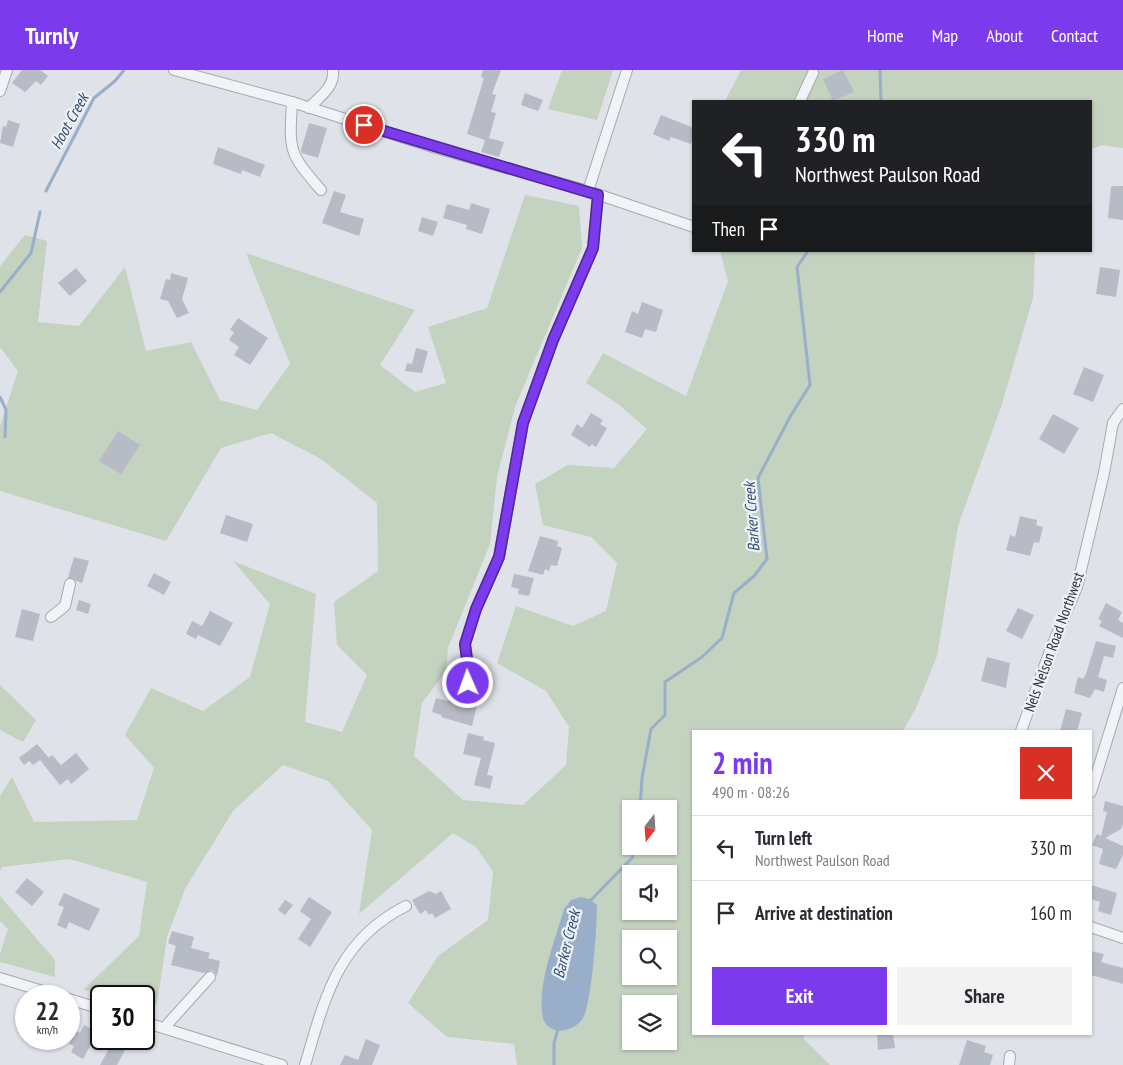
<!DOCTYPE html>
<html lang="en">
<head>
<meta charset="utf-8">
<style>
	body { margin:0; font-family:"PT Sans Narrow",sans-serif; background:#f2f2f3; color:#2b2b33; height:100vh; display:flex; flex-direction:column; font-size:19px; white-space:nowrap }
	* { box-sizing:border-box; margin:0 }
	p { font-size:16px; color:#7c7c81 }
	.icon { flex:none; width:28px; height:28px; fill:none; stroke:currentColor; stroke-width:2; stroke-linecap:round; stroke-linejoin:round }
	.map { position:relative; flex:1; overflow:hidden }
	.sheet { position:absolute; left:692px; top:660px; width:400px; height:305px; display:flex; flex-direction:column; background:#fff; border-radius:0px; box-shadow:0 1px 4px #0004 }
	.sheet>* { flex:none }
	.top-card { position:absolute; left:692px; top:30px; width:400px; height:152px; border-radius:0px; box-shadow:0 1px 4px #0004; background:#202124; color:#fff; overflow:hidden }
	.needle { width:32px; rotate:197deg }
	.tools { position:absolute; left:622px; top:730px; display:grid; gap:10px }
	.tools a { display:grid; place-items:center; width:55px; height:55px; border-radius:0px; background:#fff; box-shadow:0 1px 4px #0004; font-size:25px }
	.speed { position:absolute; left:15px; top:915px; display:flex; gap:10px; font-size:25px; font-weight:700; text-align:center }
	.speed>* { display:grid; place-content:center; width:65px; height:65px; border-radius:50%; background:#fff; box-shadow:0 1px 4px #0004; line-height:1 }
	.speed small { font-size:12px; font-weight:400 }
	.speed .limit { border:2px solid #111; border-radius:8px; background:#fff; color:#111 }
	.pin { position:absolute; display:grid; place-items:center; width:42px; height:42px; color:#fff; margin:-21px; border:2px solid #fff; border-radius:50%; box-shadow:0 1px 5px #0007 }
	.me { position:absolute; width:55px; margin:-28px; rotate:358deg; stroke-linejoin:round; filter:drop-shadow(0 0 4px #0008) }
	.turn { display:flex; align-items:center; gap:18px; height:105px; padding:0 20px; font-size:22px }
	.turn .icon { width:65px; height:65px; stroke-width:2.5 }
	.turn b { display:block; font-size:35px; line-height:42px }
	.then { display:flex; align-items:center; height:48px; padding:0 20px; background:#0003; gap:10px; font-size:19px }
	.round { display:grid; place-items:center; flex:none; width:52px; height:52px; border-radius:0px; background:#f2f2f3 }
	.head { display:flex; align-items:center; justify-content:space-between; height:85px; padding:0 20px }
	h1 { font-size:30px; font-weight:800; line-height:38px; color:#7c3aed }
	.cta { display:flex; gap:10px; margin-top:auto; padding:10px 20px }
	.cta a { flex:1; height:58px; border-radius:0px; background:#7c3aed; color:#fff; font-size:20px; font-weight:800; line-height:58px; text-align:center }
	.cta a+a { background:#f2f2f3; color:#2b2b33 }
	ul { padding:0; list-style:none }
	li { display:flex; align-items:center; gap:15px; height:65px; padding:0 20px; border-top:1px solid #e1e1e2 }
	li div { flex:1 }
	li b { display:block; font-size:19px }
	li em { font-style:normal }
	header { display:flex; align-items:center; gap:30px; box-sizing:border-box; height:70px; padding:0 25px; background:#7c3aed; color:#fff }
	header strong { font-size:24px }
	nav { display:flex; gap:28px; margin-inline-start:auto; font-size:18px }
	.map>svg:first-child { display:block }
	.green { fill:#c4d2c0; fill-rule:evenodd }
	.water { fill:#99afc9 }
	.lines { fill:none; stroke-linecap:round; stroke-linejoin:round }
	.stream { stroke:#99afc9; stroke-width:3 }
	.building { fill:#b6bbc5 }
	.minor-casing { stroke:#a4a9b2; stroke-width:12 }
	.minor { stroke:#f1f3f7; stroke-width:10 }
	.route-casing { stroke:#51269a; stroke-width:12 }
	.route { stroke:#7c3aed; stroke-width:9 }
	.labels { text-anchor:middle; stroke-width:4.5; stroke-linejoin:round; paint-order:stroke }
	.street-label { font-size:15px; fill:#273040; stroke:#eef1f6 }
	.water-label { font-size:16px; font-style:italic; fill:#314d74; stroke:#eef1f6 }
</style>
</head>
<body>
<header>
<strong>Turnly</strong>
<nav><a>Home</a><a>Map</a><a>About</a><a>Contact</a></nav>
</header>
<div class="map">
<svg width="1123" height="995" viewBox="0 0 1123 995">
	<rect width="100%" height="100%" fill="#dfe2e8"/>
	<g class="green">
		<path d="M562 0H613L597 50 548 39Z"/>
		<path d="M741 0H1123V78L1102 75 1091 79V31H725Z"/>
		<path d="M525 125 579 136 582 178 515 337 497 407 490 474 448 578 446 601 422 633 414 686 463 730 523 735 566 695 569 657 546 621 497 593 516 536 573 556 606 541 617 493 591 467 543 455 535 414 568 395 614 398 647 359 618 334 586 313 603 283 686 326 728 211 720 181H1035L1033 228 1001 337 958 456 937 586 916 638 903 661H694V964H804V969L830 995H517L514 974 447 967 408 933 438 886 488 850 493 802 476 777 453 763 359 844 372 760 328 711 283 695 233 741 185 819 167 867 157 934 144 931V926H118L83 920 139 866 147 812 70 789 2 797 0 801V726L12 707 34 752 137 750 154 698 125 665 151 618 203 641 250 607 270 534 233 491 316 524 305 652 342 662 367 605 337 575 334 532 378 501 377 433 321 389 271 363 221 378 166 471 0 421V356L18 301 0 277V196L25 165 47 171 38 252 79 256 125 197 146 281 191 272 220 330 257 340 290 294 246 183 415 240 380 295 415 322 446 313 428 257 487 238ZM631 739H669V776H631ZM631 804H669V841H631ZM581 827 590 829 597 835 589 926ZM631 869H669V906H631ZM631 934H669V971H631Z"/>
		<path d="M0 615 36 650 23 672 0 660Z"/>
		<path d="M0 826 55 890V907L0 892V884L8 859 0 851Z"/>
	</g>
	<path class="water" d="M581 827 590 829 597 835C597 855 592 934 583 948 573 964 544 967 542 943 539 909 555 871 564 839L571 830Z"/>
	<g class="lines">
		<g class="stream">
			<path d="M880 0 881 31"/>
			<path d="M46 121 94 28 115 11 124 0"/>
			<path d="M0 222 31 183 40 142"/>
			<path d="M0 327 6 340 5 367"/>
			<path d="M640 739 642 708 651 659 665 645V612L702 587 722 568 734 523 754 506 767 489 758 408 791 345 810 315 797 197 808 181"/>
			<path d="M590 831 632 788 635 776"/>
			<path d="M554 995V973L559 956"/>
		</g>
	</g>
	<g class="building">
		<path d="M22 0H40L48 6 41 15 36 11 25 22 12 13Z"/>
		<path d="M483 0H501L492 24 496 25 491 42 496 43 489 68 504 72 499 87 481 82 485 70 467 64 484 8 481 7Z"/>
		<path d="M843 0 854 22 833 31 823 9Z"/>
		<path d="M525 23 543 30 538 41 521 35Z"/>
		<path d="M661 45 694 58 691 74 671 67 669 71 653 64Z"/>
		<path d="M8 50 20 54 13 77 0 73 3 56 6 57Z"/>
		<path d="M309 53 327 58 318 88 302 83 301 80Z"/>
		<path d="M218 77 265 95 260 107 242 100 241 104 213 94Z"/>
		<path d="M1114 116H1123V150L1108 148 1111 117Z"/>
		<path d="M334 121 346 125 340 142 364 149 359 166 322 153Z"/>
		<path d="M471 133 490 139 482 164 466 159 467 155 443 148 447 134 469 140Z"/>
		<path d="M422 147 438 152 433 166 418 161Z"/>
		<path d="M1100 197 1120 200 1116 227 1096 224Z"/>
		<path d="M76 198 87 211 70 226 58 213Z"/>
		<path d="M171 203 188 208 182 229 189 243 177 248 168 231 160 229 166 209 170 210Z"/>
		<path d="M642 232 663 240 656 262 645 259 642 268 625 262 632 241 638 244Z"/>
		<path d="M238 248 268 268 250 295 234 285 239 277 229 270 234 262 230 260Z"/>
		<path d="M416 278 428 281 422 303 405 301 407 293 412 294Z"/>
		<path d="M1084 297 1104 305 1093 332 1073 324Z"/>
		<path d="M591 343 603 350 600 354 607 358 596 377 592 374 590 377 571 365 577 354 582 358Z"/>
		<path d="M1053 344 1079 358 1064 384 1039 369Z"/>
		<path d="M118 361 140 375 121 404 99 391Z"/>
		<path d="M226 445 253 454 247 472 220 463Z"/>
		<path d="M1020 446 1037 450 1036 455 1043 457 1039 473 1034 472 1030 486 1006 480 1010 465 1015 467Z"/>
		<path d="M540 466 558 471 557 476 562 478 557 496 551 495 549 501 545 499 543 505 528 501Z"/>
		<path d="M74 487 89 491 82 513 68 508Z"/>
		<path d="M154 503 171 512 164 525 147 516Z"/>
		<path d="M514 504 534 508 529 526 518 524 519 519 511 517Z"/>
		<path d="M79 530 91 534 88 544 76 540Z"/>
		<path d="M1106 533 1122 542 1118 550 1123 553V568L1099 556 1102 551 1098 549Z"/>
		<path d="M1018 538 1034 545 1022 569 1006 561Z"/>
		<path d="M22 539 40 544 33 571 15 567Z"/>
		<path d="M210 541 233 553 220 576 198 565 196 569 186 564 192 551 202 556Z"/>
		<path d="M1096 571 1116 576 1113 588 1104 586 1098 607 1107 610 1104 622 1095 619 1090 628 1074 623 1078 607 1083 609 1086 604Z"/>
		<path d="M987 587 1010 593 1006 618 981 611Z"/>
		<path d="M436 628 449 631 450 628 477 635 472 656 441 647 442 645 432 642Z"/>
		<path d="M1066 639 1082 643 1077 661H1060Z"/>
		<path d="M468 663 484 667 483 670 495 673 487 705 493 706 490 719 474 715 481 688 463 684Z"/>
		<path d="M37 674 49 688 52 685 61 695 76 683 89 699 71 714 68 709 60 715 40 690 33 695 29 691 24 695 19 688Z"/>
		<path d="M1105 731 1123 736V754L1121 759 1105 768 1123 776V785L1116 799 1099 794 1103 779 1092 775 1097 764 1101 766 1107 742 1103 741Z"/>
		<path d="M27 808 44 822 32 836 15 822Z"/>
		<path d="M1091 815 1117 823 1111 845 1098 841 1100 832 1091 829Z"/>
		<path d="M429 821 436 824 441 821 451 839 435 848 432 843 429 845 426 840 420 844 412 830Z"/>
		<path d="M64 823 100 839 89 861 69 852 66 859 57 855 64 837 58 835Z"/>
		<path d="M309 827 332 842 310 877 298 869 311 849 300 841Z"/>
		<path d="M285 830 293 835 285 845 278 840Z"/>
		<path d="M172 861 194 867 191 878 210 883 208 888 220 891 217 906 212 900 204 903 171 895 176 876 168 873Z"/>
		<path d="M1091 881 1104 884 1101 892 1123 898V914L1091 905Z"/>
		<path d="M84 955 98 962 83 989 71 982 74 976 69 974 76 961 80 963Z"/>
		<path d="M877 964H893L895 978 878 980Z"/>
		<path d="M366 969 380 975 372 995H340L345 985 358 990Z"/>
		<path d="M967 970 986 976 984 982 993 985 990 995H959Z"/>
		<path d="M112 973 125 980 117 995H100Z"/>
	</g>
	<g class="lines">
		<defs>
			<g id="minor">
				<path d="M174 0 292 32 436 78 588 121 694 157"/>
				<path d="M0 21 7 0"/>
				<path d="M800 31 813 3"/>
				<path d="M292 32C289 82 289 83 321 120"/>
				<path d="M309 38C320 26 335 17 333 0"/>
				<path d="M588 121 627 0"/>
				<path d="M51 547 65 536 70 514"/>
				<path d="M468 613 469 604 465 574 476 539 499 487 523 353 553 270 593 178 598 125"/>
				<path d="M1021 661 1051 578 1077 517 1104 403 1113 353 1123 339"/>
				<path d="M1091 722 1123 618"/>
				<path d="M1091 857 1123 868"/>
				<path d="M0 908 59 926"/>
				<path d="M69 929 101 939"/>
				<path d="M144 952 282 995"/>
				<path d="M164 958 210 907"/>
				<path d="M305 995C325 927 338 870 406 836"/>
				<path d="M1009 995 1010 986"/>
			</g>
		</defs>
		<use href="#minor" class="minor-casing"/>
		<use href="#minor" class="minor"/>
	</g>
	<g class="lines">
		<defs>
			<path id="route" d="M364 55 598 125 593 178 553 270 523 353 499 487 476 539 465 574 469 604 468 613"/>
		</defs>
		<use href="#route" class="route-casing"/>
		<use href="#route" class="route"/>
	</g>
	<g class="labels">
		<g class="street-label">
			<text transform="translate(1054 572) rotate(-70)" y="5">Nels Nelson Road Northwest</text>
		</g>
		<g class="water-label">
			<text transform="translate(69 51) rotate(-61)" y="6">Hoot Creek</text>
			<text transform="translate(751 447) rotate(-94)" y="6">Barker Creek</text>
			<text transform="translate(566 874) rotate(-76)" y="6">Barker Creek</text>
		</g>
	</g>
</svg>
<div class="tools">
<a><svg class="needle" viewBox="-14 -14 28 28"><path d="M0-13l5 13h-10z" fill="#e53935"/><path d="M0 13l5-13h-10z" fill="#7c7c81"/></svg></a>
<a><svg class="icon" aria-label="sound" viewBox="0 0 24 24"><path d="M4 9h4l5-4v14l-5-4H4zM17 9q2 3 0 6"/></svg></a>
<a><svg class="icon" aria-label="search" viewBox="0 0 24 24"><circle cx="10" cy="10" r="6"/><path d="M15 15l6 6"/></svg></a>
<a><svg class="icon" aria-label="layers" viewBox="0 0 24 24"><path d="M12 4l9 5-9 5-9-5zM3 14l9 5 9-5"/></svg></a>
</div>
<div class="speed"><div>22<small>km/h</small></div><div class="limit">30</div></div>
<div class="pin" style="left:364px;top:55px;background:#d93025"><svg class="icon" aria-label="arrive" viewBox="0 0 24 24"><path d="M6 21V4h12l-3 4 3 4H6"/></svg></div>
<svg class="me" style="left:468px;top:613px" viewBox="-20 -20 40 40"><circle r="17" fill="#7c3aed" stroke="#fff" stroke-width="3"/><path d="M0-11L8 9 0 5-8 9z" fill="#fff"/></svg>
<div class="top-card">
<div class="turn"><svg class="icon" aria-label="left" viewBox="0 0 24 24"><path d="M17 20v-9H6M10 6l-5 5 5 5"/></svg><div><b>330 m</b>Northwest Paulson Road</div></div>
<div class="then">Then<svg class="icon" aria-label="arrive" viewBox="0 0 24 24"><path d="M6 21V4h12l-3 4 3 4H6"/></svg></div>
</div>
<section class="sheet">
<div class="head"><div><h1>2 min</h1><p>490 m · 08:26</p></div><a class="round" style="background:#d93025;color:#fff"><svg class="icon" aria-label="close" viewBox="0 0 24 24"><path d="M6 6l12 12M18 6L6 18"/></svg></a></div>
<ul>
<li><svg class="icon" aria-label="left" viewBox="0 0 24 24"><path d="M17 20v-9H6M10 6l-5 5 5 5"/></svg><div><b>Turn left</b><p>Northwest Paulson Road</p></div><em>330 m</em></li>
<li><svg class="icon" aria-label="arrive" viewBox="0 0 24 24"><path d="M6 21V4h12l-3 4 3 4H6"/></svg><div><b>Arrive at destination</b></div><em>160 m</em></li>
</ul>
<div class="cta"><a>Exit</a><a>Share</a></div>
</section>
</div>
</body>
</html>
